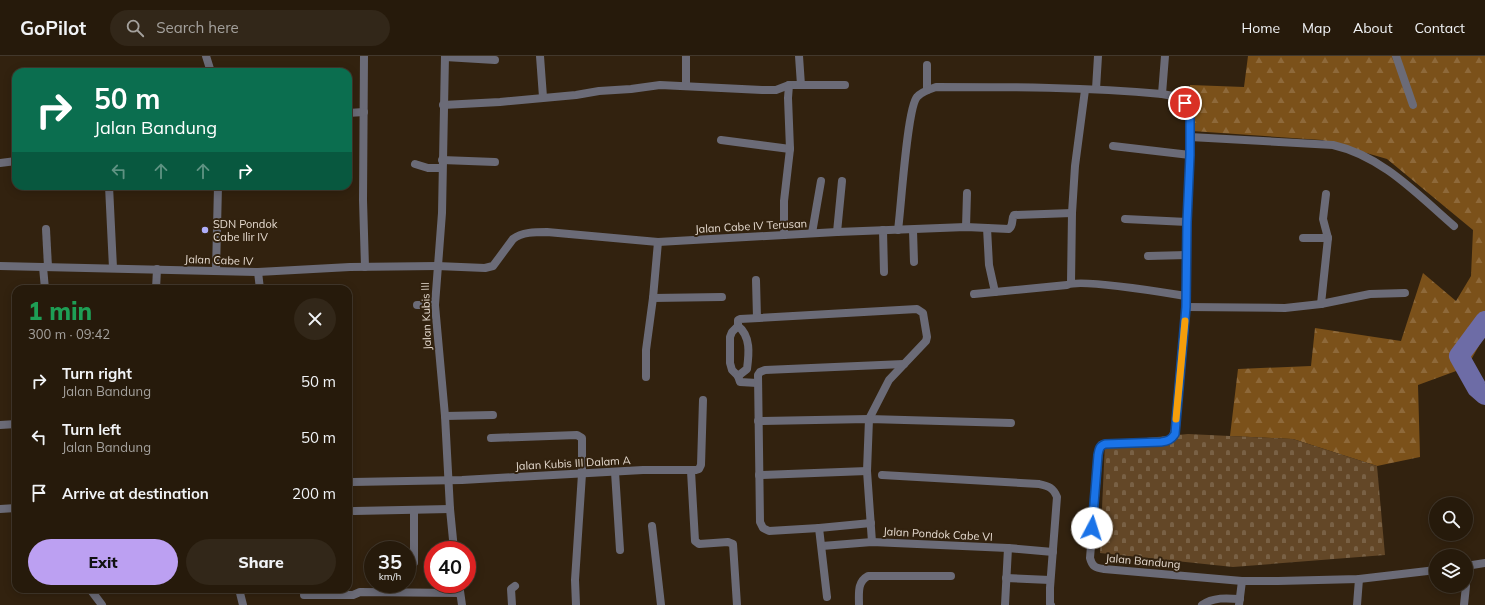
<!DOCTYPE html>
<html lang="en">
<head>
<meta charset="utf-8">
<style>
	body { margin:0; font-family:Mulish,sans-serif; background:#322719; color:#f1f3f6; height:100vh; display:flex; flex-direction:column; font-size:15px; white-space:nowrap }
	* { box-sizing:border-box; margin:0 }
	p { font-size:13px; color:#a4a19d }
	.icon { flex:none; width:22px; height:22px; fill:none; stroke:currentColor; stroke-width:2; stroke-linecap:round; stroke-linejoin:round }
	.map { position:relative; flex:1; overflow:hidden }
	.details { position:absolute; left:12px; top:229px; width:340px; height:308px; display:flex; flex-direction:column; background:#261a0b; border-radius:12px; box-shadow:0 2px 10px #0003,0 0 0 1px #42382c }
	.details>* { flex:none }
	.guide { position:absolute; left:12px; top:12px; width:340px; height:122px; border-radius:12px; box-shadow:0 2px 10px #0003,0 0 0 1px #42382c; background:#0b6e4f; color:#fff; overflow:hidden }
	.fabs { position:absolute; left:1429px; top:441px; display:grid; gap:8px }
	.fabs a { display:grid; place-items:center; width:44px; height:44px; border-radius:50%; background:#261a0b; box-shadow:0 2px 10px #0003,0 0 0 1px #42382c; font-size:20px }
	.speed { position:absolute; left:364px; top:485px; display:flex; gap:8px; font-size:20px; font-weight:700; text-align:center }
	.speed>* { display:grid; place-content:center; width:52px; height:52px; border-radius:50%; background:#261a0b; box-shadow:0 2px 10px #0003,0 0 0 1px #42382c; line-height:1 }
	.speed small { font-size:10px; font-weight:400 }
	.speed .limit { border:6px solid #d22; background:#fff; color:#111 }
	.pin { position:absolute; display:grid; place-items:center; width:34px; height:34px; color:#fff; margin:-17px; border:2px solid #fff; border-radius:50%; box-shadow:0 1px 4px #0007 }
	.me { position:absolute; width:44px; margin:-22px; rotate:5deg; stroke-linejoin:round; filter:drop-shadow(0 0 3px #0008) }
	.turn { display:flex; align-items:center; gap:14px; height:84px; padding:0 16px; font-size:18px }
	.turn .icon { width:52px; height:52px; stroke-width:2.5 }
	.turn b { display:block; font-size:28px; line-height:34px }
	.lanes { display:flex; align-items:center; height:38px; padding:0 16px; background:#0003; justify-content:center; gap:20px; direction:ltr }
	.lanes .off { opacity:.35 }
	.round { display:grid; place-items:center; flex:none; width:42px; height:42px; border-radius:21px; background:#322719 }
	.headline { display:flex; align-items:center; justify-content:space-between; height:68px; padding:0 16px }
	h1 { font-size:24px; font-weight:800; line-height:30px; color:#1e9e55 }
	.primary-button { display:flex; gap:8px; margin-top:auto; padding:8px 16px }
	.primary-button a { flex:1; height:46px; border-radius:24px; background:#bca0f2; color:#111; font-size:16px; font-weight:800; line-height:46px; text-align:center }
	.primary-button a+a { background:#322719; color:#f1f3f6 }
	ul { padding:0; list-style:none }
	li { display:flex; align-items:center; gap:12px; height:56px; padding:0 16px }
	li div { flex:1 }
	li b { display:block; font-size:15px }
	li em { font-style:normal }
	header { display:flex; align-items:center; gap:24px; box-sizing:border-box; height:56px; padding:0 20px; background:#261a0b; border-bottom:1px solid #42382c }
	header strong { font-size:19px }
	nav { display:flex; gap:22px; margin-inline-start:auto; font-size:14px }
	.search { width:280px; height:36px; background:#322719; display:flex; align-items:center; gap:10px; box-sizing:border-box; padding:0 14px; border-radius:22px; color:#a4a19d; font-size:15px }
	.map>svg:first-child { display:block }
	.forest { fill:url(#forest-firs) }
	.cemetery { fill:url(#cemetery-stones) }
	.lines { fill:none; stroke-linecap:round; stroke-linejoin:round }
	.river { stroke:#6d6ca6; stroke-width:20 }
	.minor { stroke:#6b6b77; stroke-width:8 }
	.tertiary { stroke:#6b6b77; stroke-width:8 }
	.route-casing { stroke:#114b97; stroke-width:10 }
	.route { stroke:#1a73e8; stroke-width:7 }
	.slow { stroke:#f59e0b; stroke-width:7 }
	.poi-dot { fill:#afaefa; stroke:#32220f; stroke-width:1.5 }
	.labels { text-anchor:middle; stroke-width:4; stroke-linejoin:round; paint-order:stroke }
	.poi-label { font-size:11px; fill:#e6dbd0; stroke:#32220f; text-anchor:start }
	.street-label { font-size:11px; fill:#e6dbd0; stroke:#32220f }
</style>
</head>
<body>
<header>
<strong>GoPilot</strong>
<div class="search"><svg class="icon" aria-label="search" viewBox="0 0 24 24"><circle cx="10" cy="10" r="6"/><path d="M15 15l6 6"/></svg>Search here</div>
<nav><a>Home</a><a>Map</a><a>About</a><a>Contact</a></nav>
</header>
<div class="map">
<svg width="1485" height="549" viewBox="0 0 1485 549">
	<defs>
		<pattern id="forest-firs" width="22" height="20" patternUnits="userSpaceOnUse"><rect width="22" height="20" fill="#7b511a"/><path d="M5 1l3.5 6h-7zM16 11l3.5 6h-7z" fill="#8e693a"/></pattern>
		<pattern id="cemetery-stones" width="16" height="16" patternUnits="userSpaceOnUse"><rect width="16" height="16" fill="#634727"/><path d="M2 7V4a2 2 0 0 1 4 0v3zM10 15v-3a2 2 0 0 1 4 0v3z" fill="#796145"/></pattern>
	</defs>
	<rect width="100%" height="100%" fill="#32220f"/>
	<path class="forest" d="M1248 0H1485V279L1467 311 1418 329 1420 401 1377 410 1293 383 1230 380 1238 313 1311 310 1315 272 1401 285 1423 217 1456 245 1471 220 1473 174 1387 103 1322 84 1192 75 1190 29 1244 31Z"/>
	<path class="cemetery" d="M1188 378 1293 383 1377 410 1385 499 1233 511 1100 497 1105 386Z"/>
	<g class="lines">
		<path class="river" d="M1485 265 1459 300 1477 332 1485 339"/>
		<g class="minor">
			<path d="M206 0 211 16"/>
			<path d="M364 0 363 144 365 211"/>
			<path d="M540 0 543 41"/>
			<path d="M686 0V29"/>
			<path d="M799 0 801 29"/>
			<path d="M1396 0 1413 49"/>
			<path d="M445 1 495 4"/>
			<path d="M927 9V34"/>
			<path d="M1096 33 1098 0"/>
			<path d="M443 49 500 46 576 39 599 35 631 33 660 29 762 34H776L789 29H845"/>
			<path d="M348 57 364 56"/>
			<path d="M1190 81 1333 89C1382 100 1417 138 1454 170"/>
			<path d="M721 84 790 93"/>
			<path d="M1113 90 1190 99"/>
			<path d="M442 104 495 106"/>
			<path d="M0 107 16 105"/>
			<path d="M415 108 428 112H442"/>
			<path d="M109 130 113 212"/>
			<path d="M1125 163 1187 166"/>
			<path d="M966 171 967 137"/>
			<path d="M987 172 989 209 995 236"/>
			<path d="M46 173 48 211"/>
			<path d="M883 174 884 216"/>
			<path d="M898 174C901 153 907 52 917 41 921 36 930 33 936 31 1011 31 1087 31 1162 38"/>
			<path d="M913 174 914 206"/>
			<path d="M837 176 842 125"/>
			<path d="M812 177 821 125"/>
			<path d="M784 179V145L790 93 788 42 789 29"/>
			<path d="M1303 182H1328L1323 163 1326 138"/>
			<path d="M1148 200 1187 199"/>
			<path d="M437 210 485 212 493 210 513 183C522 176 535 176 547 176L658 186 837 176 966 171 1009 173C1014 169 1011 163 1014 159L1072 157"/>
			<path d="M43 211 45 233"/>
			<path d="M216 215 218 130"/>
			<path d="M258 216 260 233"/>
			<path d="M756 224 757 262"/>
			<path d="M1071 227 1072 157 1075 110 1085 34"/>
			<path d="M156 233 157 213"/>
			<path d="M974 238 1067 229C1080 222 1167 237 1186 240"/>
			<path d="M653 242 722 241"/>
			<path d="M1321 248 1328 182"/>
			<path d="M417 249H435"/>
			<path d="M1186 251 1285 252 1321 248 1370 238 1405 237"/>
			<path d="M738 270C751 280 749 298 747 313L738 320"/>
			<path d="M738 320 732 314 730 307V281L732 276 738 270V264L740 263 917 253 923 257 927 281 926 285 889 324 869 363 867 415 872 486"/>
			<path d="M738 320 740 326 757 327"/>
			<path d="M646 321V294L653 242 658 186"/>
			<path d="M445 360 493 359"/>
			<path d="M758 365 869 363 1011 367"/>
			<path d="M0 369 16 368"/>
			<path d="M491 382 577 379 582 382V418L575 524 576 549"/>
			<path d="M691 415 695 485 699 488 728 486 733 488 737 549"/>
			<path d="M615 416 620 494"/>
			<path d="M759 419 867 415"/>
			<path d="M882 419 1039 428C1048 430 1053 431 1057 441L1050 532V548L1051 549"/>
			<path d="M352 426 462 424 643 414H696L699 413 701 409 703 344"/>
			<path d="M0 453 16 452"/>
			<path d="M354 455 450 453"/>
			<path d="M652 470 661 549"/>
			<path d="M819 472 871 467"/>
			<path d="M822 490 872 486 1008 492 1053 496"/>
			<path d="M407 509H412L414 507V454"/>
			<path d="M1006 522 1050 524"/>
			<path d="M1466 527 1467 510"/>
			<path d="M90 533 102 549"/>
			<path d="M239 533 243 549"/>
			<path d="M304 539H353L360 536 460 537"/>
			<path d="M827 541 819 472 769 475 763 472 760 466 758 319 760 316 765 314 904 308"/>
			<path d="M512 549 511 533 515 530"/>
			<path d="M859 549C859 537 857 526 868 520H951"/>
			<path d="M1005 549 1008 492"/>
			<path d="M1202 549C1213 541 1227 542 1240 543"/>
			<path d="M1357 549 1359 523"/>
			<path d="M1464 549 1466 530"/>
		</g>
		<g class="tertiary">
			<path d="M445 0 442 157 435 249 445 360 450 453 454 494"/>
			<path d="M1165 0 1162 38 1173 40 1185 47 1190 63V99L1187 166 1186 251 1176 371 1172 382 1167 385 1105 388 1101 389 1099 393 1090 502C1092 510 1095 512 1104 513L1242 525H1278L1359 523 1436 514"/>
			<path d="M0 210 258 216 350 211 437 210"/>
			<path d="M1466 510 1485 507"/>
			<path d="M459 528 462 549"/>
			<path d="M1239 549 1242 525"/>
		</g>
	</g>
	<g class="lines">
		<defs>
			<path id="route" d="M1092 472 1098 399C1099 394 1099 390 1105 388L1161 386C1168 385 1171 384 1175 378L1186 251 1187 166 1190 99V63L1187 51 1185 47"/>
		</defs>
		<use href="#route" class="route-casing"/>
		<use href="#route" class="route"/>
		<path class="slow" d="M1176 363 1185 265"/>
	</g>
	<circle class="poi-dot" cx="205" cy="174" r="4"/>
	<g class="labels">
		<g class="poi-label">
			<text x="213" y="172">SDN Pondok<tspan x="213" dy="13">Cabe Ilir IV</tspan></text>
		</g>
		<g class="street-label">
			<text transform="translate(751 170) rotate(-3)" y="4">Jalan Cabe IV Terusan</text>
			<text transform="translate(219 204) rotate(2)" y="4">Jalan Cabe IV</text>
			<text transform="translate(426 260) rotate(-92)" y="4">Jalan Kubis III</text>
			<text transform="translate(573 407) rotate(-3)" y="4">Jalan Kubis III Dalam A</text>
			<text transform="translate(938 478) rotate(3)" y="4">Jalan Pondok Cabe VI</text>
			<text transform="translate(1143 505) rotate(5)" y="4">Jalan Bandung</text>
		</g>
	</g>
</svg>
<div class="fabs">
<a><svg class="icon" aria-label="search" viewBox="0 0 24 24"><circle cx="10" cy="10" r="6"/><path d="M15 15l6 6"/></svg></a>
<a><svg class="icon" aria-label="layers" viewBox="0 0 24 24"><path d="M12 4l9 5-9 5-9-5zM3 14l9 5 9-5"/></svg></a>
</div>
<div class="speed"><div>35<small>km/h</small></div><div class="limit">40</div></div>
<div class="pin" style="left:1185px;top:47px;background:#d93025"><svg class="icon" aria-label="arrive" viewBox="0 0 24 24"><path d="M6 21V4h12l-3 4 3 4H6"/></svg></div>
<svg class="me" style="left:1092px;top:472px" viewBox="-20 -20 40 40"><circle r="19" fill="#fff"/><path d="M0-13L10 11 0 6-10 11z" fill="#1a73e8"/></svg>
<div class="guide">
<div class="turn"><svg class="icon" aria-label="right" viewBox="0 0 24 24"><path d="M7 20v-9h11M14 6l5 5-5 5"/></svg><div><b>50 m</b>Jalan Bandung</div></div>
<div class="lanes"><svg class="icon off" aria-label="left" viewBox="0 0 24 24"><path d="M17 20v-9H6M10 6l-5 5 5 5"/></svg><svg class="icon off" aria-label="ahead" viewBox="0 0 24 24"><path d="M12 20V5M6 11l6-6 6 6"/></svg><svg class="icon off" aria-label="ahead" viewBox="0 0 24 24"><path d="M12 20V5M6 11l6-6 6 6"/></svg><svg class="icon" aria-label="right" viewBox="0 0 24 24"><path d="M7 20v-9h11M14 6l5 5-5 5"/></svg></div>
</div>
<section class="details">
<div class="headline"><div><h1>1 min</h1><p>300 m · 09:42</p></div><a class="round"><svg class="icon" aria-label="close" viewBox="0 0 24 24"><path d="M6 6l12 12M18 6L6 18"/></svg></a></div>
<ul>
<li><svg class="icon" aria-label="right" viewBox="0 0 24 24"><path d="M7 20v-9h11M14 6l5 5-5 5"/></svg><div><b>Turn right</b><p>Jalan Bandung</p></div><em>50 m</em></li>
<li><svg class="icon" aria-label="left" viewBox="0 0 24 24"><path d="M17 20v-9H6M10 6l-5 5 5 5"/></svg><div><b>Turn left</b><p>Jalan Bandung</p></div><em>50 m</em></li>
<li><svg class="icon" aria-label="arrive" viewBox="0 0 24 24"><path d="M6 21V4h12l-3 4 3 4H6"/></svg><div><b>Arrive at destination</b></div><em>200 m</em></li>
</ul>
<div class="primary-button"><a>Exit</a><a>Share</a></div>
</section>
</div>
</body>
</html>
